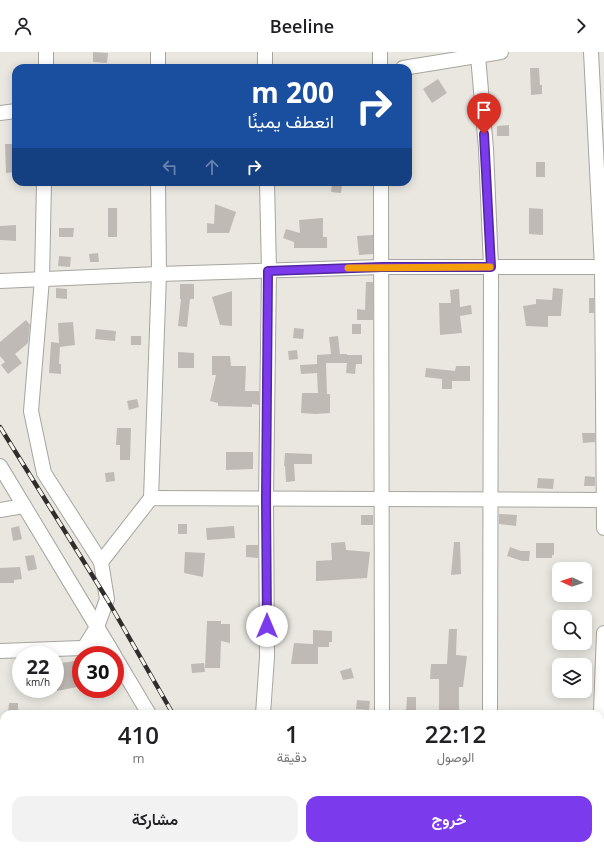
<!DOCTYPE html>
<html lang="ar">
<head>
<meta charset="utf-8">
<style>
	body { margin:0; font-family:"Open Sans",Vazirmatn,sans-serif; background:#f2f2f2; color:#202124; direction:rtl; height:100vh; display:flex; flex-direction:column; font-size:15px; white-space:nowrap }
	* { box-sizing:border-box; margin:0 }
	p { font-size:13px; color:#757577 }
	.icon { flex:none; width:22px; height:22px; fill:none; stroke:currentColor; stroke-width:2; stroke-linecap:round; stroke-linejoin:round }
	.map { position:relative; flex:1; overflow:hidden; direction:ltr }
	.drawer { position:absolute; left:0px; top:658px; width:604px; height:140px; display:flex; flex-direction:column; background:#fff; border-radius:12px 12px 0 0; box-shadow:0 2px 10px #0003; direction:rtl }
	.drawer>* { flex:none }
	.banner { position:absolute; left:12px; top:12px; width:400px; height:122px; border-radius:12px; box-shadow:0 2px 10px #0003; direction:rtl; background:#1a4fa0; color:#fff; overflow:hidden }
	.needle { width:26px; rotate:273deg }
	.tools { position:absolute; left:552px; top:510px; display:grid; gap:8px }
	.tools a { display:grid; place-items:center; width:40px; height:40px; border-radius:8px; background:#fff; box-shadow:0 2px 10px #0003; font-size:20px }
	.speed { position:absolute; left:12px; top:594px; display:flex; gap:8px; font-size:20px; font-weight:700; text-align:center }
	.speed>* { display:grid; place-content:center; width:52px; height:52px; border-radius:50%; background:#fff; box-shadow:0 2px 10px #0003; line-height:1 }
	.speed small { font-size:10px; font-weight:400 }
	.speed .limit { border:6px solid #d22; background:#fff; color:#111 }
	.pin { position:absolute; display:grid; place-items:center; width:34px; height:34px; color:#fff; margin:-41px -17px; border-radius:50% 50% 50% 0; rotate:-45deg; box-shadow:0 0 4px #0007 }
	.pin .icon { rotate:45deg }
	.me { position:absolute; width:44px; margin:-22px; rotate:0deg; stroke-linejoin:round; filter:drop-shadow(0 0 3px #0008) }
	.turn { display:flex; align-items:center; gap:14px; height:84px; padding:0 12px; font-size:18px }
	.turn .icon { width:52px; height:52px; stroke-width:2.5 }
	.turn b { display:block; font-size:28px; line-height:34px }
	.lanes { display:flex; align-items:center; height:38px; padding:0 12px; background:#0003; justify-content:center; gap:20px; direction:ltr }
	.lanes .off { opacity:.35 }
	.eta { display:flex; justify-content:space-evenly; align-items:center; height:68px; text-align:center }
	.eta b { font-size:24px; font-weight:600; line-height:28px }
	.button { display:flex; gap:8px; margin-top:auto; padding:8px 12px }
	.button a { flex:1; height:46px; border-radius:12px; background:#7c3aed; color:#fff; font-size:16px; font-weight:600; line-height:46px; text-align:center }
	.button a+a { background:#f2f2f2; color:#202124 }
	header { display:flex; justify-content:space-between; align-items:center; height:52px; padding:0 12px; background:#fff; font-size:18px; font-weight:600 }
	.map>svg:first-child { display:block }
	.building { fill:#c0bab6 }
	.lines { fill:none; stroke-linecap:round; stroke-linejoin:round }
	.minor-casing { stroke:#a7a59e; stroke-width:16 }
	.minor { stroke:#fff; stroke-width:14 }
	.rail-casing { stroke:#302e2c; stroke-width:4.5 }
	.rail { stroke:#f7f4ee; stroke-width:3; stroke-dasharray:9; stroke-linecap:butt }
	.route-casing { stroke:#51269a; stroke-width:10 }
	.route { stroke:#7c3aed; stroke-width:7 }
	.slow { stroke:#f59e0b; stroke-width:7 }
</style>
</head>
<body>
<header><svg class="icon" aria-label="forward" viewBox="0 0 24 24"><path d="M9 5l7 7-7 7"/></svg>Beeline<svg class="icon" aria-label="person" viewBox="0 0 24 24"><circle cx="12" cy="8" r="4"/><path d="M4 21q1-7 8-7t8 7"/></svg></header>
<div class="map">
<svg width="604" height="798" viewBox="0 0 604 798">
	<rect width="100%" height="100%" fill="#e9e7e0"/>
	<g class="building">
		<path d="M93 0 108 1 107 11 93 10Z"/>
		<path d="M530 16H539L540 33H542V42L531 43Z"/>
		<path d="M438 27 447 41 432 51 423 37Z"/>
		<path d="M509 73V84H497V74Z"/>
		<path d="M5 92H16V120L6 121Z"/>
		<rect x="536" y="110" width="9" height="15"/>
		<path d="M332 131 342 132 341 141 331 140Z"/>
		<path d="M215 152 236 160 229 181H207V171L214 172Z"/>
		<rect x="108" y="156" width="9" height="29"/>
		<path d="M529 156 543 157V183L529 182Z"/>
		<path d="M323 166V185H327V196H294V190L283 186 286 177 300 181 299 168Z"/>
		<path d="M16 173V189L0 188V174Z"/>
		<path d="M59 176H74L73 185H59Z"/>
		<path d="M373 183V202L359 203 357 184Z"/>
		<path d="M98 201 99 210H90L89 202Z"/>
		<path d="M59 204 71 205 70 215 58 214Z"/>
		<path d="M366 230H373V268H357V257L365 258Z"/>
		<path d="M180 232H194V247H190L187 275 178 274 181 247H180Z"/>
		<path d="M56 236 67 237V247L56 246Z"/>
		<path d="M553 236 563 237 561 264H548V275L526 274 523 254 536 252V247L552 248Z"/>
		<path d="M459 237 460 255 471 253 472 262 460 264 462 281 440 283 439 251H451L450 238Z"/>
		<path d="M232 239V274L220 273 212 245Z"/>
		<rect x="589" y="246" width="5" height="15"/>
		<path d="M26 268 30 273 28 291 15 302 22 311 8 322 1 313 5 310 0 304V290Z"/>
		<path d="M73 270 75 293 60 295 59 312H61V322L49 321 51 290 59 291 58 271Z"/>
		<rect x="352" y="272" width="9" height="10"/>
		<path d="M294 276 304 277 303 287 293 286Z"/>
		<path d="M96 277 116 279 115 289 95 287Z"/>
		<rect x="131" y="284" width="10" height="9"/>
		<path d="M338 284 340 302H347V309V303H362V312H356L355 322 346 321 347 311H326L327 342H330V361L315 362 301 361 302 341H318L317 321 301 322 300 313 317 312V303L331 302 329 285Z"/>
		<path d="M297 298 298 307 289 308 288 299Z"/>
		<path d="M178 300 194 301V316H178Z"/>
		<path d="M212 304H230L231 314H246L245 339H259V353L252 352V355L218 354V351L210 349 216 323H212Z"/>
		<path d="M456 314H470V329H452V337H442V327L425 325 426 316 455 319Z"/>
		<path d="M137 347 139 355 129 358 127 349Z"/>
		<path d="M117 376H131L130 408H120V393H116Z"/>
		<path d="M582 381H595V390L583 391Z"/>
		<path d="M226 400H253V417L226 418Z"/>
		<path d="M285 401 312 402V412H294L295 429 286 430 285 414H284Z"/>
		<path d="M114 420 115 429 106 430 105 421Z"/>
		<path d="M585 424 595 425V434H584Z"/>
		<path d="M538 426 554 427 553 437 537 436Z"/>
		<path d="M499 462 517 463 516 474 499 472Z"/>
		<rect x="361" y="463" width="12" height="10"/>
		<rect x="178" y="472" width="9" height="10"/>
		<path d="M19 474 22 487 13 489 11 476Z"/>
		<path d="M234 474 235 486 207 488 206 476Z"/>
		<path d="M345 490 346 498 370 500 367 526 316 529V509L332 508 331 491Z"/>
		<path d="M454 490H460L461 522 451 523Z"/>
		<path d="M536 491H554V503H552V506H536Z"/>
		<path d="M246 493H258V506L246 505Z"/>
		<path d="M510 495 521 499H530L529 509H522L507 504Z"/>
		<path d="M185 500 205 501 203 525 184 521Z"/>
		<path d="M34 503 37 517 28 519 25 504Z"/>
		<path d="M20 515 22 527 14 528V531H0V516Z"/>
		<path d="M207 569H221V572H230V591L221 589 220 616H205Z"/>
		<path d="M449 577H457L456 603 467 604 463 635H459V661H439V627H430L431 612H447Z"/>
		<path d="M313 578 332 579V590H329V595H318V612H291L294 591 313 592Z"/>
		<path d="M81 608V620L73 622 77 635 57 639 55 628V612Z"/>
		<path d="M204 611 205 620 192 621 191 612Z"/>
		<path d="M351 616 354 626 343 628 340 619Z"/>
		<path d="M407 645H416V660L406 659Z"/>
		<path d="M357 648 370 649 369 658 356 657Z"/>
		<path d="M9 651H18V662H8Z"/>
	</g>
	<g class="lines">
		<defs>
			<g id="minor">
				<path d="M380 0V16"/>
				<path d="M591 0 602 215 604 476"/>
				<path d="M478 4 486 97 491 215 490 662"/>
				<path d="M46 16V0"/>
				<path d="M158 16V0"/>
				<path d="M265 16V0"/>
				<path d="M403 16 501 0"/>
				<path d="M0 61 16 59"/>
				<path d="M44 130 42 227 31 359 44 421 101 510"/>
				<path d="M381 130 382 662"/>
				<path d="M0 229 159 222 382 215H604"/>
				<path d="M0 414 114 603"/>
				<path d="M151 446 159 222 158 130"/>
				<path d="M0 458 24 454"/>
				<path d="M84 596 97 575 107 547 101 510 151 446 604 448"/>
				<path d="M0 599 109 595"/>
				<path d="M115 605 149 662"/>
				<path d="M263 662 267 605 266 447 269 219 267 130"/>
				<path d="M600 685 604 581"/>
				<path d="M0 686H4"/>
				<path d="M600 690 602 798"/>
				<path d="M0 710 4 738"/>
				<path d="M12 794V798"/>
				<path d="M218 794 220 798"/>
				<path d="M382 794V798"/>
				<path d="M493 794V798"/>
			</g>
		</defs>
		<use href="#minor" class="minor-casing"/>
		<use href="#minor" class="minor"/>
		<defs>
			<g id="rail">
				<path d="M0 375 107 547 173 662"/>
				<path d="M244 794 246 798"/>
			</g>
		</defs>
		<use href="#rail" class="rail-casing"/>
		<use href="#rail" class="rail"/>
	</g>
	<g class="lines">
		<defs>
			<path id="route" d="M267 574 266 447 268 219 382 215H491L484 82"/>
		</defs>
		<use href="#route" class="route-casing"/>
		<use href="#route" class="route"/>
		<path class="slow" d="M348 216 490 215"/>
	</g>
</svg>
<div class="tools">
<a><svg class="needle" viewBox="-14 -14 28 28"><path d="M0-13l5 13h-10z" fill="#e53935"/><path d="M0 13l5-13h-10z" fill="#757577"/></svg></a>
<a><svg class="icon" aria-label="search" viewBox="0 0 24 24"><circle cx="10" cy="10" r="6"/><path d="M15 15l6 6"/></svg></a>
<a><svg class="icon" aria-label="layers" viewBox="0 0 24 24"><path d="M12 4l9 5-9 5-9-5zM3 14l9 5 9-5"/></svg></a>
</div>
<div class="speed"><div>22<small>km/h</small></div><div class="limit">30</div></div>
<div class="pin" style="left:484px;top:82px;background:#d93025"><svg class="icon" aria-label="arrive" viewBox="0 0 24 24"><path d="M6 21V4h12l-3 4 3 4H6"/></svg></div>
<svg class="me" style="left:267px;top:574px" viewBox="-20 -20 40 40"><circle r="19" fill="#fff"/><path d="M0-13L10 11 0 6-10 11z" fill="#7c3aed"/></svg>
<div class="banner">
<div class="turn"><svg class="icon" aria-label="right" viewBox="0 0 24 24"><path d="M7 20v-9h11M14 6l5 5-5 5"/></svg><div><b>200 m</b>انعطف يمينًا</div></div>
<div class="lanes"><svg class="icon off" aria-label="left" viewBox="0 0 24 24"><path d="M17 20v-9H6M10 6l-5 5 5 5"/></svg><svg class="icon off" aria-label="ahead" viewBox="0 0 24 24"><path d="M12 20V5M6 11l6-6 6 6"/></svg><svg class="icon" aria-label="right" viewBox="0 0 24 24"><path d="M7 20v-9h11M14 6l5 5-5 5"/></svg></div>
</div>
<section class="drawer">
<div class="eta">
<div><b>22:12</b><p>الوصول</p></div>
<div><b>1</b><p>دقيقة</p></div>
<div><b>410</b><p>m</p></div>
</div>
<div class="button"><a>خروج</a><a>مشاركة</a></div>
</section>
</div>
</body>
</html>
